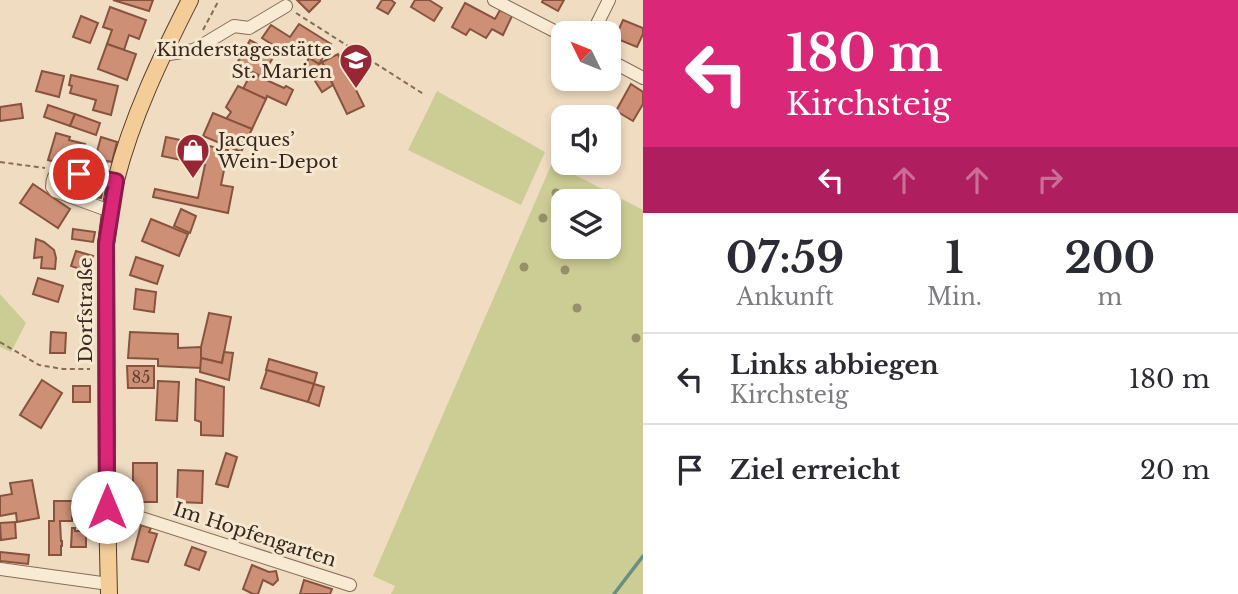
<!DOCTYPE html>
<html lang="de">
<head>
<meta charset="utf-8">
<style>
	body { margin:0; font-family:"Libre Baskerville",serif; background:#f2f2f3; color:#2b2b33; height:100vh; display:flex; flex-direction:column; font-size:26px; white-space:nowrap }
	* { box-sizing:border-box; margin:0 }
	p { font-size:23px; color:#7c7c81 }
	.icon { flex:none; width:38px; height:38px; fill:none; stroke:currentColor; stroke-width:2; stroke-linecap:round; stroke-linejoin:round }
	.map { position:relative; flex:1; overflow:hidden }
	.side { display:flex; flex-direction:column; background:#fff; width:595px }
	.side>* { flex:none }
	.hud { background:#db2777; color:#fff; overflow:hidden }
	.needle { width:46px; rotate:313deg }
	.buttons { position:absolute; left:551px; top:21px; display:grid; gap:14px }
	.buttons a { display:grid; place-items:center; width:70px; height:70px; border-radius:14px; background:#fff; box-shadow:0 4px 10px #0003; font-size:35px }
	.pin { position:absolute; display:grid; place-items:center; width:60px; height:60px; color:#fff; margin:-30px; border:4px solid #fff; border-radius:50%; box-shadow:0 2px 7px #0007 }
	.me { position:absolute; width:77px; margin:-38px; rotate:0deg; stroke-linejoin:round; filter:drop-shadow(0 0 5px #0008) }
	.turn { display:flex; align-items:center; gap:24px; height:147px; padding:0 28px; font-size:32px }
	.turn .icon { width:91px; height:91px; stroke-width:2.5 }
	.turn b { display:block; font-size:49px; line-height:60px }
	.lanes { display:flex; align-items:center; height:66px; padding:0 28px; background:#0003; justify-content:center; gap:35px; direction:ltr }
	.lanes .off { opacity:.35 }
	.eta { display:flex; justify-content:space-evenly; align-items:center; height:119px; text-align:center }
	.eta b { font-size:42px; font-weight:800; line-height:49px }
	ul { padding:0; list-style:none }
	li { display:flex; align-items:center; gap:21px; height:91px; padding:0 28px; border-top:2px solid #e1e1e2 }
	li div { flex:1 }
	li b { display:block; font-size:26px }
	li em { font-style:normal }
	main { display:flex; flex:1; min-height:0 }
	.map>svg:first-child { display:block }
	.green { fill:#cccd95; fill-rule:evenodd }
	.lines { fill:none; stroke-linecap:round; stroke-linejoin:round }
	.stream { stroke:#6a8f82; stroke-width:3.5 }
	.building { fill:#cd9076; stroke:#88533e; stroke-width:2 }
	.minor-casing { stroke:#886c58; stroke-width:14 }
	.major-casing { stroke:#563b2d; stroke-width:18 }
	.path { stroke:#886c58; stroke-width:2; stroke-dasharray:5 3.5; stroke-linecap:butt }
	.minor { stroke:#f9ead4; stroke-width:12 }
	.major { stroke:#f3cc97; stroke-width:16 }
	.tree { fill:#96916a }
	.route-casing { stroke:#8e194d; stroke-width:18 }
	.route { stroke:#db2777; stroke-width:12 }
	.labels { text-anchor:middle; stroke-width:6; stroke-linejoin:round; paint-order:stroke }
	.number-label { font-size:16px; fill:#5d4133 }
	.poi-label { font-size:19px; fill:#38271d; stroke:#f6e7d0; text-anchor:end }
	.street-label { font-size:19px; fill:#38271d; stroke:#f6e7d0 }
</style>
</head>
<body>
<main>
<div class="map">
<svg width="643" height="594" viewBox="0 0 643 594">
	<rect width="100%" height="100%" fill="#efdcc1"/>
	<g class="green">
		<path d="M437 91 545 152 521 205 408 150Z"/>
		<path d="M552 163 643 210V594H391L395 586 373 576ZM564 201H609V247H564Z"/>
		<path d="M0 294 26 323 11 352 0 347Z"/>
	</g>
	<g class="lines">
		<path class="stream" d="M614 594 643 556"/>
	</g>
	<g class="building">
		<path d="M113 0H153L149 11Z"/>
		<path d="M297 0H320V1L309 12Z"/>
		<path d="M382 0H391L395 3 388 14 377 8Z"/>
		<path d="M415 0H429L442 8 434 21 411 7Z"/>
		<path d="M543 0H564L558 11 542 2Z"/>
		<path d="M465 3 495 19 500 10 512 16 503 35 492 29 486 38 470 29 466 35 452 27Z"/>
		<path d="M110 7 146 20 139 39 129 35 124 50 107 44 112 30 103 27Z"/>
		<path d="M81 16 98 23 90 43 73 37Z"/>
		<path d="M623 20 643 28V34L637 47 615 38Z"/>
		<path d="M299 24 331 44 319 64 296 50 292 57 262 38 271 25 290 37Z"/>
		<path d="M250 40 275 54 262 77 237 63Z"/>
		<path d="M107 44 136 54 127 80 98 69Z"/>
		<path d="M338 54 364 106 347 114 322 62Z"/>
		<path d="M309 58 319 64 322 62 333 85 322 92 305 65Z"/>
		<path d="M42 71 64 76 59 97 36 91Z"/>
		<path d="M251 73 284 88 286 86 293 90 286 105 267 96 266 99 243 89Z"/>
		<path d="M71 75 118 86 111 115 93 110 96 100 70 93 72 86 69 85Z"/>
		<path d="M631 84 643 92V104L633 121 616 111Z"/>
		<path d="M238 86 266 99 252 129 226 119 231 112 226 107Z"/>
		<path d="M21 104 23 118 0 121V107Z"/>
		<path d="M48 105 75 114 70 126 44 117Z"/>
		<path d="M213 113 252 129 241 152 203 136Z"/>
		<path d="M75 114 100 123 96 135 70 126Z"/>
		<path d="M56 133 70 137 69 140 85 144 81 160 71 157 72 152 65 151 62 164 48 160Z"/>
		<path d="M101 137 117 142 112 162 107 161 103 173 86 168 90 154 96 155Z"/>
		<path d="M166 137 228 150 221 185 233 187 228 213 153 197 155 189 198 198 205 165 162 156Z"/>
		<path d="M65 176 104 183 101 198 63 191Z"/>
		<path d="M33 184 70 209 58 228 20 203Z"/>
		<path d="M181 209 196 216 190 233 174 226Z"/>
		<path d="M151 219 188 234 179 256 142 241Z"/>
		<path d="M73 229 95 232 93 242 72 239Z"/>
		<path d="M36 239 44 242 54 250 56 258 55 269 41 268 42 257 34 258Z"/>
		<path d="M76 251 93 256 88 272 71 266Z"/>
		<path d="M136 257 163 266 157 284 130 275Z"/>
		<path d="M38 278 63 286 58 302 33 294Z"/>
		<path d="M136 289 156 292 154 312 134 309Z"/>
		<path d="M209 313 231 317 222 363 201 358V347Z"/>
		<path d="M51 332 66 333 65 353H50Z"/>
		<path d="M130 332 178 334V348L201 347V368L158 366V359L128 358Z"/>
		<path d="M224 352 233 353 229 380 200 372 201 358 222 363Z"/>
		<path d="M269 359 317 373 314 384 266 370Z"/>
		<path d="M127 366H154V388H128Z"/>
		<path d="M267 370 314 384 308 402 261 388Z"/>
		<path d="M196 379 224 387 223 436 201 435V422L195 420Z"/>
		<path d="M42 380 62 393 41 428 20 415Z"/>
		<path d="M158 381 179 382 177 421 156 420Z"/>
		<path d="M314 384 324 387 319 406 308 402Z"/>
		<rect x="73" y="386" width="17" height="16"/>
		<path d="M226 453 237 457 228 487 216 484Z"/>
		<rect x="133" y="463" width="24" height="39"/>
		<path d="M178 470 203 471 202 503 177 502Z"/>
		<path d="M32 480 39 518 17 522 16 513 0 516V496L12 494 10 483Z"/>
		<path d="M54 501H72V521H60L61 541H62V546H61V555H49V521H54Z"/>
		<path d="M15 522 16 538 1 540 0 523Z"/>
		<path d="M141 525 151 528 149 532 157 534 148 562 132 559Z"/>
		<path d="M72 528H75V531H86V547H71Z"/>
		<path d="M192 547 206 552 199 570 185 565Z"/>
		<path d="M0 552 29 555 28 564 0 561Z"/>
		<path d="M252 565 269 572 276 571 278 580 273 585 263 580 258 594H253L243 589Z"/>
		<path d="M304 580 332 589 330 594H300Z"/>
	</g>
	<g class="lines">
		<defs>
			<g id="minor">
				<path d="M494 0 564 36"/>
				<path d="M597 24 609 0"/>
				<path d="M163 55 194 50 234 26 249 28 286 6"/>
				<path d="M609 60 643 78"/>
				<path d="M110 211 55 191 52 187C52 179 54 175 60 170L115 181"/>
				<path d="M107 507 350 585"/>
				<path d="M0 569 109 584"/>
			</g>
			<path id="major" d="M109 594 107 507 106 244C109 222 111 200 116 180 132 117 161 57 190 0"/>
		</defs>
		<use href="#minor" class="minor-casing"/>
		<use href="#major" class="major-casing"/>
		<g class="path">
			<path d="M296 13 425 95"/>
			<path d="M203 30 219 0"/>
			<path d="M0 162 45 168"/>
			<path d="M0 342 39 365 63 369H90"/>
		</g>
		<use href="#minor" class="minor"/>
		<use href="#major" class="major"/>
	</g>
	<g class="tree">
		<circle cx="556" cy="193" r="4.5"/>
		<circle cx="543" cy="218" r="4.5"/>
		<circle cx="524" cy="267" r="4.5"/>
		<circle cx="565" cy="270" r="4.5"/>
		<circle cx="577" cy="308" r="4.5"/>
		<circle cx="636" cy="338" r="4.5"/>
	</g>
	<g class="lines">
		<defs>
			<path id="route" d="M79 174 116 181 106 244 107 507"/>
		</defs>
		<use href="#route" class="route-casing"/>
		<use href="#route" class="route"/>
	</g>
	<defs>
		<symbol id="school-pin" viewBox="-11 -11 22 30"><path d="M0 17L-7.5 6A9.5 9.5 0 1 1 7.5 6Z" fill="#982735" stroke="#f6e7d0"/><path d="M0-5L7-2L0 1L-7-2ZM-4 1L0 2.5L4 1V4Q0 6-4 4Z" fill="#fff"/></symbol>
		<symbol id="shop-pin" viewBox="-11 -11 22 30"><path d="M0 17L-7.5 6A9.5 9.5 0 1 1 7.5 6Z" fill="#982735" stroke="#f6e7d0"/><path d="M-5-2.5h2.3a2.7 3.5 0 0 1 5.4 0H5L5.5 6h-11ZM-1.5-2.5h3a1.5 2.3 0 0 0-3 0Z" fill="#fff"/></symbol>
	</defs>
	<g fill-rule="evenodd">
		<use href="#school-pin" x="337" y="41" width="38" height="52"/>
		<use href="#shop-pin" x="174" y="131" width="38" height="52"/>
	</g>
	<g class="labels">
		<g class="number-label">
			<text x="141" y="383">85</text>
		</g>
		<g class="poi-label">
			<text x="332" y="56">Kinderstagesstätte<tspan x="332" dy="22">St. Marien</tspan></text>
			<text x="218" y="146" text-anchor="start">Jacques’<tspan x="218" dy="22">Wein-Depot</tspan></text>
		</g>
		<g class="street-label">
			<text transform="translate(85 310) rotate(-90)" y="7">Dorfstraße</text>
			<text transform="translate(255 534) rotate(18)" y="7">Im Hopfengarten</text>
		</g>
	</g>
</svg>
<div class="buttons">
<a><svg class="needle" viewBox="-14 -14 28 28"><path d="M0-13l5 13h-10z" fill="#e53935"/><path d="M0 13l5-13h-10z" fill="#7c7c81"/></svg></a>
<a><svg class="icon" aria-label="sound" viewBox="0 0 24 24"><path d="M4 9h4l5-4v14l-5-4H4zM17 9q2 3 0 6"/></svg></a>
<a><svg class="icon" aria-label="layers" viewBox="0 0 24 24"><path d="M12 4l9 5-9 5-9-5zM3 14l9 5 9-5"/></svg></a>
</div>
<div class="pin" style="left:79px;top:174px;background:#d93025"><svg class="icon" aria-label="arrive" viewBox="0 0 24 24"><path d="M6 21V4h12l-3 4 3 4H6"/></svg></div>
<svg class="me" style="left:107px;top:507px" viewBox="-20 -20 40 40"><circle r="19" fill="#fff"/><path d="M0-13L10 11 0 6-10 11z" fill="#db2777"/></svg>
</div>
<section class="side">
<div class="hud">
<div class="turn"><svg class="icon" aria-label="left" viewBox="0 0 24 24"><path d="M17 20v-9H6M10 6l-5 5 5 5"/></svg><div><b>180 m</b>Kirchsteig</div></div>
<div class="lanes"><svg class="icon" aria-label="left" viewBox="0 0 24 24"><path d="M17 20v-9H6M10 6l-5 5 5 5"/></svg><svg class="icon off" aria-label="ahead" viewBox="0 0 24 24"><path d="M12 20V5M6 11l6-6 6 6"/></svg><svg class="icon off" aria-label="ahead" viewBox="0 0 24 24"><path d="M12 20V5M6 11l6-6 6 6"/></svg><svg class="icon off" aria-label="right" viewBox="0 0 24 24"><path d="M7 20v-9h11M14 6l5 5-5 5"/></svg></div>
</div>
<div class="eta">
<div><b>07:59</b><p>Ankunft</p></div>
<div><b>1</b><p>Min.</p></div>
<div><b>200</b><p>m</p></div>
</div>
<ul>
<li><svg class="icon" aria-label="left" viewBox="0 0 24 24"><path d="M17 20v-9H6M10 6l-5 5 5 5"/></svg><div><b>Links abbiegen</b><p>Kirchsteig</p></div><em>180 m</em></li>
<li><svg class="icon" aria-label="arrive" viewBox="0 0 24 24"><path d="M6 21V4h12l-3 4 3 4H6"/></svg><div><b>Ziel erreicht</b></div><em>20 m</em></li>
</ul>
</section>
</main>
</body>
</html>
